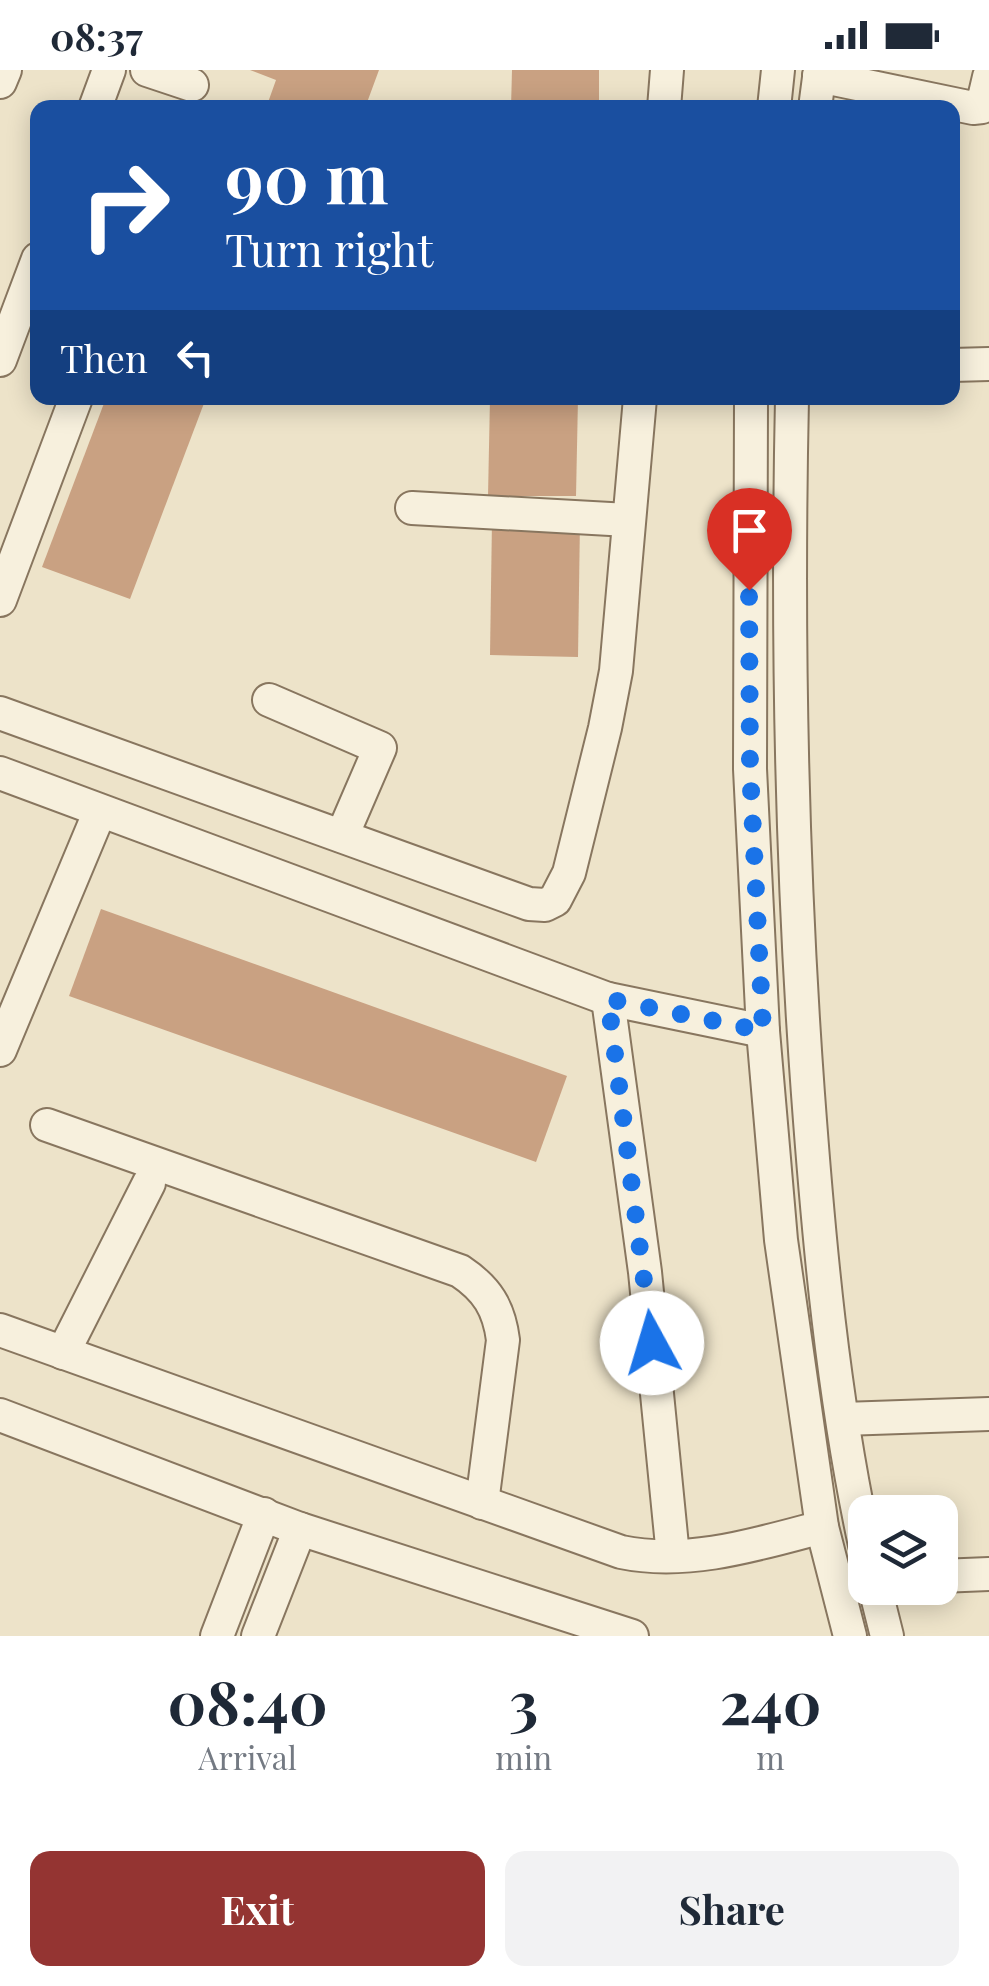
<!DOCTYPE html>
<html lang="en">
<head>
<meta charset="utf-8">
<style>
	body { margin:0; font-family:"Playfair Display",serif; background:#f2f2f3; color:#1f2937; height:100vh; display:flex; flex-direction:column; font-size:38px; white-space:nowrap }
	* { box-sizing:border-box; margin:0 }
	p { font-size:32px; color:#747a83 }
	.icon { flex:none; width:55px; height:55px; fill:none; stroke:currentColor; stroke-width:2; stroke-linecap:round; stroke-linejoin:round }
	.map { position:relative; height:1566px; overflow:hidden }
	.drawer { display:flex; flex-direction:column; background:#fff; flex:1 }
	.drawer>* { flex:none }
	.banner { position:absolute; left:30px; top:30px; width:930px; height:305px; border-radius:20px; box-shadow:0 5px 25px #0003; background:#1a4fa0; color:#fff; overflow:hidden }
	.buttons { position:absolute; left:848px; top:1425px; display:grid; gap:20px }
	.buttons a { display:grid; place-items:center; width:110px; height:110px; border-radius:20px; background:#fff; box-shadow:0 5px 25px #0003; font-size:50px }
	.pin { position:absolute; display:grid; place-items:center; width:85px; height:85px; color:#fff; margin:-102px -42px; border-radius:50% 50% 50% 0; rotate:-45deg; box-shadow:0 0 10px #0007 }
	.pin .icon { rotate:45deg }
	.me { position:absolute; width:110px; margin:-55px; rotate:354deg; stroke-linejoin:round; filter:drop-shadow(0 0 8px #0008) }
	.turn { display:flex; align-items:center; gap:35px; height:210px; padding:0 30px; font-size:45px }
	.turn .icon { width:130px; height:130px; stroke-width:2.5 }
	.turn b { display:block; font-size:70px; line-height:85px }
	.then { display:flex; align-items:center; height:95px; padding:0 30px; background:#0003; gap:20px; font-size:38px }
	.eta { display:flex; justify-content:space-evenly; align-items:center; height:170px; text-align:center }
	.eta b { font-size:60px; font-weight:700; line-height:70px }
	.action { display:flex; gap:20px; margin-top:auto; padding:20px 30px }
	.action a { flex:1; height:115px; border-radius:20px; background:#943432; color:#fff; font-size:40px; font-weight:700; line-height:115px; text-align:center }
	.action a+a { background:#f2f2f3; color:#1f2937 }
	.status { display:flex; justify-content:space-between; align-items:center; height:70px; padding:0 50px; background:#fff; direction:ltr }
	.status svg { height:28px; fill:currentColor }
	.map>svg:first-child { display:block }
	.building { fill:#c9a182 }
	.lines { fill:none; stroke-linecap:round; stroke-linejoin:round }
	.minor-casing { stroke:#88765f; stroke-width:36 }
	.minor { stroke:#f7f0dd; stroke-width:32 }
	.route { stroke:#1a73e8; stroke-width:18; stroke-dasharray:0 32.4 }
</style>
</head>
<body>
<div class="status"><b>08:37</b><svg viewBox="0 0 49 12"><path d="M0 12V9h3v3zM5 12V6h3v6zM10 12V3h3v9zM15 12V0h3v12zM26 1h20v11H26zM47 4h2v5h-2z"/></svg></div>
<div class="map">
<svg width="989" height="1566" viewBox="0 0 989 1566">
	<rect width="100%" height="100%" fill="#ede3c9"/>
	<g class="building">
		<path d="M250 0H379L365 38H266L276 10Z"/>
		<path d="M512 0H599V38H511Z"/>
		<path d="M106 328H206L130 529 42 497Z"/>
		<path d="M490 328H578L576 426H488Z"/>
		<path d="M492 450 580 451 578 587 490 585Z"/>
		<path d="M101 839 567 1006 536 1092 69 926Z"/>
	</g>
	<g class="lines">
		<defs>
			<g id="minor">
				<path d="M147 0 192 15"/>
				<path d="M819 6 973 38 982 37 989 7"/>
				<path d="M0 12 5 0"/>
				<path d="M95 38 109 0"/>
				<path d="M664 38 667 0"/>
				<path d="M774 38 778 0"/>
				<path d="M815 38 820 0"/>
				<path d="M0 290 38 189"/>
				<path d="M952 295 989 294"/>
				<path d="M751 328 750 699 763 961 781 1170 822 1457 850 1566"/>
				<path d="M792 328C787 561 791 791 808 1024 819 1174 833 1327 865 1475"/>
				<path d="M412 438 628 450"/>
				<path d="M0 530 76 328"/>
				<path d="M269 630 380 678 342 766"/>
				<path d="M0 643 529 834 545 835 555 830 569 803 605 658 616 601 640 328"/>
				<path d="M0 703 608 929 763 961"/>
				<path d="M608 929 645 1202 673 1486"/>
				<path d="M0 980 100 741"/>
				<path d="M47 1055 460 1201C487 1219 499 1238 503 1270L482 1433"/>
				<path d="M0 1260 621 1482C688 1496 758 1474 822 1457"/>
				<path d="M63 1283 149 1113"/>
				<path d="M0 1345 300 1459 632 1566"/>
				<path d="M843 1349 989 1344"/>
				<path d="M940 1506 989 1504"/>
				<path d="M875 1518 887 1566"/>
				<path d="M217 1566 264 1444"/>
				<path d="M258 1566 300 1459"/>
			</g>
		</defs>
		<use href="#minor" class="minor-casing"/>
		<use href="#minor" class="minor"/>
	</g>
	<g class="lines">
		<path class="route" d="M652 1273 608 929 763 961 750 699 749 520"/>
	</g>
</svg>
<div class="buttons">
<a><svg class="icon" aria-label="layers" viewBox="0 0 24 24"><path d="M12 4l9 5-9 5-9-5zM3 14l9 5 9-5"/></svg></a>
</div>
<div class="pin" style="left:749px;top:520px;background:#d93025"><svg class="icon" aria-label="arrive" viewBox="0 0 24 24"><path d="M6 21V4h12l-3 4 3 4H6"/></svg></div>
<svg class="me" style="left:652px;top:1273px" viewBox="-20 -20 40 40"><circle r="19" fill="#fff"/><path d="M0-13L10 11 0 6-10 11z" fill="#1a73e8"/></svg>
<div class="banner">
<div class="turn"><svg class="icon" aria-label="right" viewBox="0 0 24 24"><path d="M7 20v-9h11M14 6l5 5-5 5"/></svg><div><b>90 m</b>Turn right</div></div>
<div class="then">Then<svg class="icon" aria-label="left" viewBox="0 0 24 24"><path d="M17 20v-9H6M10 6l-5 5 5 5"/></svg></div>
</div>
</div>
<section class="drawer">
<div class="eta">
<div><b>08:40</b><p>Arrival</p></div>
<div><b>3</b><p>min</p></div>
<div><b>240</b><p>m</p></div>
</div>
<div class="action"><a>Exit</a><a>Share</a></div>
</section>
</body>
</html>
